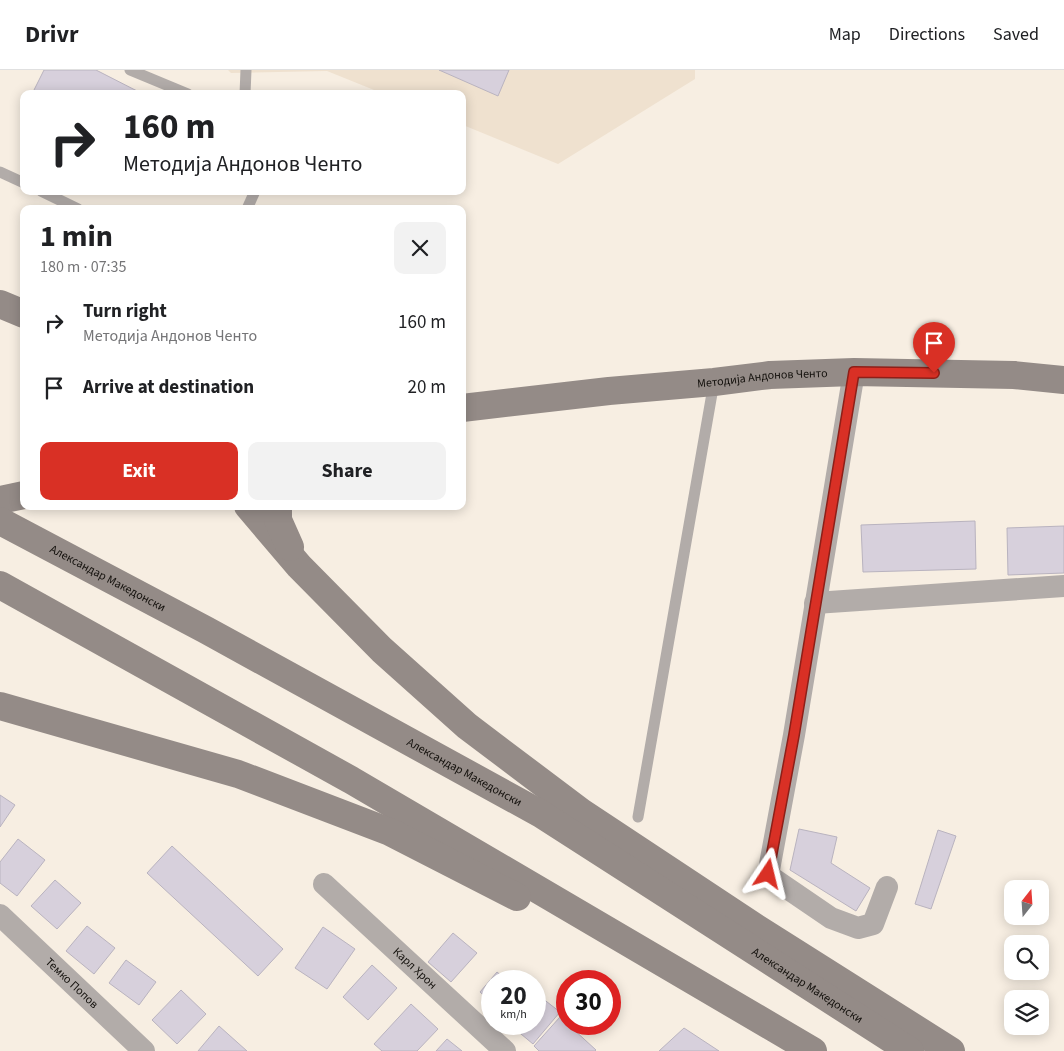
<!DOCTYPE html>
<html lang="en">
<head>
<meta charset="utf-8">
<style>
	body { margin:0; font-family:"Source Sans 3",sans-serif; background:#f2f2f2; color:#202124; height:100vh; display:flex; flex-direction:column; font-size:19px; white-space:nowrap }
	* { box-sizing:border-box; margin:0 }
	p { font-size:16px; color:#757577 }
	.icon { flex:none; width:28px; height:28px; fill:none; stroke:currentColor; stroke-width:2; stroke-linecap:round; stroke-linejoin:round }
	.map { position:relative; flex:1; overflow:hidden }
	.sheet { position:absolute; left:20px; top:135px; width:446px; height:305px; display:flex; flex-direction:column; background:#fff; border-radius:10px; box-shadow:0 2px 12px #0003 }
	.sheet>* { flex:none }
	.hud { position:absolute; left:20px; top:20px; width:446px; height:105px; border-radius:10px; box-shadow:0 2px 12px #0003; background:#fff; color:#202124; overflow:hidden }
	.needle { width:32px; rotate:17deg }
	.buttons { position:absolute; left:1004px; top:810px; display:grid; gap:10px }
	.buttons a { display:grid; place-items:center; width:45px; height:45px; border-radius:10px; background:#fff; box-shadow:0 2px 12px #0003; font-size:25px }
	.speed { position:absolute; left:481px; top:900px; display:flex; gap:10px; font-size:25px; font-weight:700; text-align:center }
	.speed>* { display:grid; place-content:center; width:65px; height:65px; border-radius:50%; background:#fff; box-shadow:0 2px 12px #0003; line-height:1 }
	.speed small { font-size:12px; font-weight:400 }
	.speed .limit { border:8px solid #d22; background:#fff; color:#111 }
	.pin { position:absolute; display:grid; place-items:center; width:42px; height:42px; color:#fff; margin:-51px -21px; border-radius:50% 50% 50% 0; rotate:-45deg; box-shadow:0 0 5px #0007 }
	.pin .icon { rotate:45deg }
	.me { position:absolute; width:55px; margin:-28px; rotate:10deg; stroke-linejoin:round; filter:drop-shadow(0 0 4px #0008) }
	.turn { display:flex; align-items:center; gap:18px; height:105px; padding:0 20px; font-size:22px }
	.turn .icon { width:65px; height:65px; stroke-width:2.5 }
	.turn b { display:block; font-size:35px; line-height:42px }
	.round { display:grid; place-items:center; flex:none; width:52px; height:52px; border-radius:10px; background:#f2f2f2 }
	.overview { display:flex; align-items:center; justify-content:space-between; height:85px; padding:0 20px }
	h1 { font-size:30px; font-weight:700; line-height:38px }
	.cta { display:flex; gap:10px; margin-top:auto; padding:10px 20px }
	.cta a { flex:1; height:58px; border-radius:10px; background:#d93025; color:#fff; font-size:20px; font-weight:700; line-height:58px; text-align:center }
	.cta a+a { background:#f2f2f2; color:#202124 }
	ul { padding:0; list-style:none }
	li { display:flex; align-items:center; gap:15px; height:65px; padding:0 20px }
	li div { flex:1 }
	li b { display:block; font-size:19px }
	li em { font-style:normal }
	header { display:flex; align-items:center; gap:30px; box-sizing:border-box; height:70px; padding:0 25px; background:#fff; border-bottom:1px solid #e0e0e0 }
	header strong { font-size:24px }
	nav { display:flex; gap:28px; margin-inline-start:auto; font-size:18px }
	.map>svg:first-child { display:block }
	.built { fill:#efe1cf }
	.building { fill:#d7d0dc; stroke:#b9b3bf }
	.lines { fill:none; stroke-linecap:round; stroke-linejoin:round }
	.lane { stroke:#b2aca9; stroke-width:11 }
	.street { stroke:#b2aca9; stroke-width:22 }
	.secondary { stroke:#948b87; stroke-width:28 }
	.route-casing { stroke:#8d1f18; stroke-width:12 }
	.route { stroke:#d93025; stroke-width:9 }
	.labels { text-anchor:middle; stroke-width:4; stroke-linejoin:round; paint-order:stroke }
	.street-label { font-size:12px; fill:#13100c; stroke:#fff }
</style>
</head>
<body>
<header>
<strong>Drivr</strong>
<nav><a>Map</a><a>Directions</a><a>Saved</a></nav>
</header>
<div class="map">
<svg width="1064" height="981" viewBox="0 0 1064 981">
	<rect width="100%" height="100%" fill="#f7eee2"/>
	<path class="built" d="M228 0H695V9L558 94 463 55 462 24H384L327 1 231 3Z"/>
	<g class="building">
		<path d="M44 0H96L143 24H32Z"/>
		<path d="M439 0H509L498 26Z"/>
		<path d="M975 451 976 499 863 502 861 455Z"/>
		<path d="M1064 456V503L1008 505 1007 458Z"/>
		<path d="M0 725 15 735 0 757Z"/>
		<path d="M799 759 837 767 831 793 870 818 856 841 790 800Z"/>
		<path d="M938 760 956 766 931 839 915 834Z"/>
		<path d="M18 769 45 790 17 826 0 813V792Z"/>
		<path d="M172 776 283 879 258 906 147 803Z"/>
		<path d="M55 810 81 833 57 859 31 836Z"/>
		<path d="M87 856 115 878 94 904 66 881Z"/>
		<path d="M323 857 355 879 327 919 295 898Z"/>
		<path d="M453 863 477 883 451 912 428 892Z"/>
		<path d="M126 890 156 912 139 935 109 913Z"/>
		<path d="M372 895 397 918 368 950 343 927Z"/>
		<path d="M497 902 508 911H492V933L480 922Z"/>
		<path d="M181 920 206 944 177 974 152 950Z"/>
		<path d="M542 928 560 942 533 974 515 959 520 954H535V936Z"/>
		<path d="M411 934 438 959 417 981H382L374 974Z"/>
		<path d="M560 947 596 980 595 981H539L534 976Z"/>
		<path d="M219 956 247 981H198Z"/>
		<path d="M684 958 719 981H659Z"/>
		<path d="M447 969 462 981H436Z"/>
	</g>
	<g class="lines">
		<g class="lane">
			<path d="M130 0 188 24"/>
			<path d="M245 24 246 0"/>
			<path d="M0 102 24 113"/>
			<path d="M41 121 78 139"/>
			<path d="M247 139 255 121"/>
			<path d="M638 747 714 312"/>
		</g>
		<g class="street">
			<path d="M854 302 794 665 768 805 831 848 858 858 873 854 887 817"/>
			<path d="M815 533 1064 516"/>
			<path id="s1" d="M324 814 505 981"/>
			<path id="s2" d="M0 845 144 981"/>
		</g>
		<g class="secondary">
			<path d="M0 234 24 244"/>
			<path id="s3" d="M462 338 609 321 714 312 770 305 854 302 1014 305 1064 310"/>
			<path d="M0 430 24 425"/>
			<path d="M248 436 299 496 382 580 467 656 581 742 761 861 951 981"/>
			<path d="M278 436V450L290 477"/>
			<path id="s4" d="M0 451 206 560 541 744 910 981"/>
			<path d="M0 515 351 710 813 981"/>
			<path d="M0 636 238 704 390 762 517 827"/>
		</g>
	</g>
	<g class="lines">
		<defs>
			<path id="route" d="M768 804 794 665 854 302 934 303"/>
		</defs>
		<use href="#route" class="route-casing"/>
		<use href="#route" class="route"/>
	</g>
	<g class="labels">
		<g class="street-label">
			<text dy="4" stroke="none"><textPath href="#s3" startOffset="302">Методија Андонов Ченто</textPath></text>
			<text dy="4" stroke="none"><textPath href="#s4" startOffset="122">Александар Македонски</textPath></text>
			<text dy="4" stroke="none"><textPath href="#s4" startOffset="528">Александар Македонски</textPath></text>
			<text dy="4" stroke="none"><textPath href="#s1" startOffset="124">Карл Хрон</textPath></text>
			<text dy="4" stroke="none"><textPath href="#s2" startOffset="99">Темко Попов</textPath></text>
			<text dy="4" stroke="none"><textPath href="#s4" startOffset="932">Александар Македонски</textPath></text>
		</g>
	</g>
</svg>
<div class="buttons">
<a><svg class="needle" viewBox="-14 -14 28 28"><path d="M0-13l5 13h-10z" fill="#e53935"/><path d="M0 13l5-13h-10z" fill="#757577"/></svg></a>
<a><svg class="icon" aria-label="search" viewBox="0 0 24 24"><circle cx="10" cy="10" r="6"/><path d="M15 15l6 6"/></svg></a>
<a><svg class="icon" aria-label="layers" viewBox="0 0 24 24"><path d="M12 4l9 5-9 5-9-5zM3 14l9 5 9-5"/></svg></a>
</div>
<div class="speed"><div>20<small>km/h</small></div><div class="limit">30</div></div>
<div class="pin" style="left:934px;top:303px;background:#d93025"><svg class="icon" aria-label="arrive" viewBox="0 0 24 24"><path d="M6 21V4h12l-3 4 3 4H6"/></svg></div>
<svg class="me" style="left:768px;top:804px" viewBox="-20 -20 40 40"><path d="M0-17L14 15 0 8-14 15z" fill="#d93025" stroke="#fff" stroke-width="4"/></svg>
<div class="hud">
<div class="turn"><svg class="icon" aria-label="right" viewBox="0 0 24 24"><path d="M7 20v-9h11M14 6l5 5-5 5"/></svg><div><b>160 m</b>Методија Андонов Ченто</div></div>
</div>
<section class="sheet">
<div class="overview"><div><h1>1 min</h1><p>180 m · 07:35</p></div><a class="round"><svg class="icon" aria-label="close" viewBox="0 0 24 24"><path d="M6 6l12 12M18 6L6 18"/></svg></a></div>
<ul>
<li><svg class="icon" aria-label="right" viewBox="0 0 24 24"><path d="M7 20v-9h11M14 6l5 5-5 5"/></svg><div><b>Turn right</b><p>Методија Андонов Ченто</p></div><em>160 m</em></li>
<li><svg class="icon" aria-label="arrive" viewBox="0 0 24 24"><path d="M6 21V4h12l-3 4 3 4H6"/></svg><div><b>Arrive at destination</b></div><em>20 m</em></li>
</ul>
<div class="cta"><a>Exit</a><a>Share</a></div>
</section>
</div>
</body>
</html>
